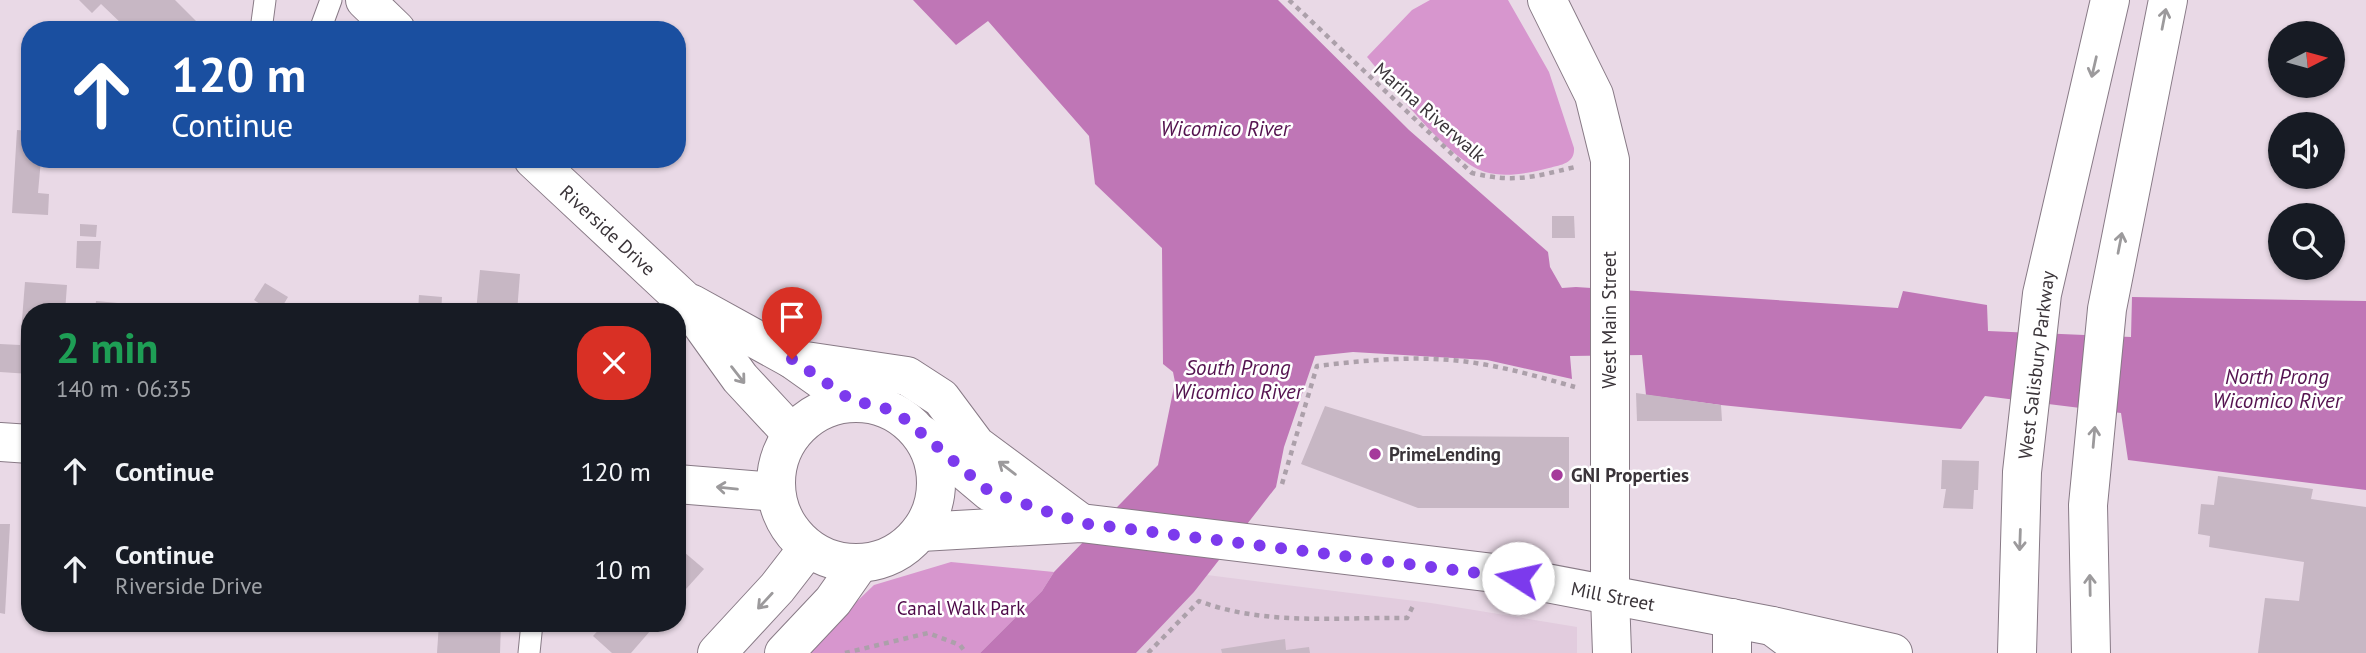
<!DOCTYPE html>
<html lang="en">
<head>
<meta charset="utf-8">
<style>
	body { margin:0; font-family:"PT Sans",sans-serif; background:#242831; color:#f1f3f6; height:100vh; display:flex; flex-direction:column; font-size:26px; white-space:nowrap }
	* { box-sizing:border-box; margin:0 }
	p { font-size:23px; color:#9ea1a6 }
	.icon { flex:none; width:38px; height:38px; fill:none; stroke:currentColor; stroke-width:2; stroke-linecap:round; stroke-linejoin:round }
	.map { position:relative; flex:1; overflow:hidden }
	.details { position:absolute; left:21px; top:303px; width:665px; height:329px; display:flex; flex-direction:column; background:#171b24; border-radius:28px; box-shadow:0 2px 5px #0004 }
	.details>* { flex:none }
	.top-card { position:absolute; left:21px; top:21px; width:665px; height:147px; border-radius:28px; box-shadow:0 2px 5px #0004; background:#1a4fa0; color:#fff; overflow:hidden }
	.needle { width:46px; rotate:84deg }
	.fabs { position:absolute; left:2268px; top:21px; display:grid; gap:14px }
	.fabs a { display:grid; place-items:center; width:77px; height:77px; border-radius:50%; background:#171b24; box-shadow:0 2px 5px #0004; font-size:35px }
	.pin { position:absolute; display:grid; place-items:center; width:60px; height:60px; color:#fff; margin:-72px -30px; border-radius:50% 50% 50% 0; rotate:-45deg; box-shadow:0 0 7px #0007 }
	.pin .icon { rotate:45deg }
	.me { position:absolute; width:77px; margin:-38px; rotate:280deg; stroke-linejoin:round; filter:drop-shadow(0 0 5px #0008) }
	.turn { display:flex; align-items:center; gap:24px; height:147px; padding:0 35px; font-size:32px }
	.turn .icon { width:91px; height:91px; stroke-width:2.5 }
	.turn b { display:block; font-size:49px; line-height:60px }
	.round { display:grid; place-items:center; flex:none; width:74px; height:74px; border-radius:28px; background:#242831 }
	.overview { display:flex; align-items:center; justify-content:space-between; height:119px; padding:0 35px }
	h1 { font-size:42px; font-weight:800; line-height:52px; color:#1e9e55 }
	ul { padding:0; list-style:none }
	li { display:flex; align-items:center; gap:21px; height:98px; padding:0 35px }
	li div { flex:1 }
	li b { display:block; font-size:26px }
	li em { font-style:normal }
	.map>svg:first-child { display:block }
	.built { fill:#e2ccde }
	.green { fill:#d796ce }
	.water { fill:#bf76b6 }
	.building { fill:#c7b7c4 }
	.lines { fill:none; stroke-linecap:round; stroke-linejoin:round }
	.service-casing { stroke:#887a86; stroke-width:23 }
	.minor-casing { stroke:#887a86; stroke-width:40 }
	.tertiary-casing { stroke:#887a86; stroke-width:40 }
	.secondary-casing { stroke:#887a86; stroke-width:40 }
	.primary-casing { stroke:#887a86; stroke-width:40 }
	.path { stroke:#aca0aa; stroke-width:4.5; stroke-dasharray:5 5; stroke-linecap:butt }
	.service { stroke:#fff; stroke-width:21 }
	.minor { stroke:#fff; stroke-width:38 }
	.tertiary { stroke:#fff; stroke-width:38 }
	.secondary { stroke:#fff; stroke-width:38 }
	.primary { stroke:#fff; stroke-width:38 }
	.oneway { stroke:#9c9a9c }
	.route { stroke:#7c3aed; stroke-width:12; stroke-dasharray:0 21.6 }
	.poi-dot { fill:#a53a9b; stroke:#fff; stroke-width:2.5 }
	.labels { text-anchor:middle; stroke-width:5; stroke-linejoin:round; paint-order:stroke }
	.street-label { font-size:19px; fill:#3a3439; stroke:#fff }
	.poi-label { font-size:19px; font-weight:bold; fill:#3a3439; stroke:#fff; text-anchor:start }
	.park-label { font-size:19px; fill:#4d0848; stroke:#fff }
	.water-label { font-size:21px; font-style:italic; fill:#54124f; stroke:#fff }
</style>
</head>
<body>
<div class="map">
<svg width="2366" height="653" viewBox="0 0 2366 653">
	<rect width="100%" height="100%" fill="#e9d9e6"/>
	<path class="built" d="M1207 575 1431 603 1577 627V653H1136L1194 592Z"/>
	<g class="green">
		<path d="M1430 0H1508L1549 72 1574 148C1575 163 1562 165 1549 168 1529 173 1506 178 1485 172 1447 159 1395 89 1367 57L1412 10Z"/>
		<path d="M951 562 1054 572 1042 591 980 653H809L826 631 874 585Z"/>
	</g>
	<path class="water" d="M913 0H1278L1409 130 1548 252 1550 267 1562 288 1576 287 1898 308 1903 291 1987 305 1988 331 2131 337 2132 297 2366 301V490L2128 460 2121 413 1985 396 1961 429 1721 405 1646 395 1642 355 1570 356 1572 379 1487 360 1353 352 1315 356 1284 447 1276 487 1194 592 1136 653H980L1042 591 1054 572 1158 465 1175 382 1173 372 1163 364 1162 248 1095 184 1089 136 988 21 956 45Z"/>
	<g class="building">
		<path d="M79 0H175L196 21 187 30H118L123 25 101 4 92 13Z"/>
		<path d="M17 130 30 131V159H41L38 193 49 194 48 215 12 213Z"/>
		<path d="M1552 216H1574L1575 238H1552Z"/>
		<path d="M80 224 97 225 96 237 80 236Z"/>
		<path d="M77 241H101L99 269 76 268Z"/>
		<path d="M480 270 520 274 517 312H476Z"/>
		<path d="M25 282 67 285 65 312H30V374L0 372V344L20 345Z"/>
		<path d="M265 283 288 297 279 312H272L254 300Z"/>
		<path d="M419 295 442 297 441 312H418Z"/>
		<path d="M96 301 118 303 117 312H87V309H95Z"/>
		<path d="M1636 393 1721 405 1722 421H1637Z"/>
		<path d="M1325 406 1423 436 1569 437V508H1418L1301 464Z"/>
		<path d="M1942 460 1979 461 1978 490H1974L1973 509 1943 508 1946 489H1941Z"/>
		<path d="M2218 476 2313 489 2311 499 2366 507V653H2258L2265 598 2299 601 2304 562 2209 547 2210 536 2198 534 2201 504 2214 505Z"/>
		<path d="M0 524H10L5 614 0 613Z"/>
		<path d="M677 546 704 569 677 599Z"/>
		<path d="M439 623H501L500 653H437Z"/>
		<path d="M605 623H657L631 653H612L593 636Z"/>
		<path d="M1285 639 1286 650 1309 647 1310 653H1222L1221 649Z"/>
	</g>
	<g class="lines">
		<defs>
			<g id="service">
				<path d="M261 30 265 0"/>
				<path d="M320 30 331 0"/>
				<path d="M529 653 532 623"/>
			</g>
			<path id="minor" d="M1610 596 1612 653"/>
			<g id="tertiary">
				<path d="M365 0 396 30"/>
				<path d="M1547 0 1594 95 1610 160V596"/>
				<path d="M533 159 684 300 740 378 792 434"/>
				<path d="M692 304 792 359 854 403"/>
				<path d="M0 442 30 444"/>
				<path d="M677 484 776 492"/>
				<path d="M1732 653V618"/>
			</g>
			<g id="secondary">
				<path d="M792 359 907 376 941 398 976 445 1081 523"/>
				<circle cx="856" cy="483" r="80"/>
				<path d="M921 434 990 492 1046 511"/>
				<path d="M921 532 1081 523 1494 573 1772 626 1893 653"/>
				<path d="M717 653 777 588 808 548"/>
				<path d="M784 653 833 601 859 564"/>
			</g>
			<g id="primary">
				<path d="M1772 626 1808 653"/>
				<path d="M2017 653 2022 472 2042 294 2110 0"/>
				<path d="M2091 653 2088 505 2107 309 2168 0"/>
			</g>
		</defs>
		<use href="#service" class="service-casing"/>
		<use href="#minor" class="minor-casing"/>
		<use href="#tertiary" class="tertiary-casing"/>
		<use href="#secondary" class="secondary-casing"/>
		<use href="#primary" class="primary-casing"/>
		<g class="path">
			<path d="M1289 0 1472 173C1515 183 1533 177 1575 167"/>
			<path d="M1282 484 1317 366C1367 360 1419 355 1469 362 1505 367 1540 377 1575 387"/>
			<path d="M845 653 928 633 960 645 966 653"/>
			<path d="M1148 653 1199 601C1264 626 1339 617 1407 618L1414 604"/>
		</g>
		<use href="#service" class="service"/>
		<use href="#minor" class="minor"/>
		<use href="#tertiary" class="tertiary"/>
		<use href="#secondary" class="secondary"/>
		<use href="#primary" class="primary"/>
	</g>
	<defs><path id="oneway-shaft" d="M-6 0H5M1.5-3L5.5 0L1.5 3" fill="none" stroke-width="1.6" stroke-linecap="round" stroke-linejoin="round" transform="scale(1.75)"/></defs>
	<g class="oneway">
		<use href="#oneway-shaft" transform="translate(2164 19) rotate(-79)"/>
		<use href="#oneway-shaft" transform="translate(2094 67) rotate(103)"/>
		<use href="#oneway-shaft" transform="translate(2120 243) rotate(-79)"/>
		<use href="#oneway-shaft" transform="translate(738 375) rotate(52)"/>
		<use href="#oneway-shaft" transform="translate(2094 437) rotate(-85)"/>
		<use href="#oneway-shaft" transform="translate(1007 468) rotate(-143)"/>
		<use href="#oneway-shaft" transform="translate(727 488) rotate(-174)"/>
		<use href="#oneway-shaft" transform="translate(2020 540) rotate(92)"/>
		<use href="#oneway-shaft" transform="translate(2090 585) rotate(-91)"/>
		<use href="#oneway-shaft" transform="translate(765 601) rotate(133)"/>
	</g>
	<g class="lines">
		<path class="route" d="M792 359 854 402 878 405 900 415 990 492 1081 523 1518 578"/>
	</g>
	<g class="poi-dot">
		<circle cx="1375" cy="454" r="7"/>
		<circle cx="1557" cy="475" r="7"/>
	</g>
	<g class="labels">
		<g class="street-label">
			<text transform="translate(1430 112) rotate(41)" y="7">Marina Riverwalk</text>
			<text transform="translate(608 230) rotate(43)" y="7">Riverside Drive</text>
			<text transform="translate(1609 320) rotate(-90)" y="7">West Main Street</text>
			<text transform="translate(2036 365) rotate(-83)" y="7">West Salisbury Parkway</text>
			<text transform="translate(1613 596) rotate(11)" y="7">Mill Street</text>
		</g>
		<g class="poi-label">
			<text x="1389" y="461">PrimeLending</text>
			<text x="1571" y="482">GNI Properties</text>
		</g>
		<g class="park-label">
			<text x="961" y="615">Canal Walk Park</text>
		</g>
		<g class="water-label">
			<text x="1225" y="136">Wicomico River</text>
			<text x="1238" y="375">South Prong<tspan x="1238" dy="24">Wicomico River</tspan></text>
			<text x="2277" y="384">North Prong<tspan x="2277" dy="24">Wicomico River</tspan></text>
		</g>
	</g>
</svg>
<div class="fabs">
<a><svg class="needle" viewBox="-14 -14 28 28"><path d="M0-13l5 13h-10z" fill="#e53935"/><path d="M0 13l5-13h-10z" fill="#9ea1a6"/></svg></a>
<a><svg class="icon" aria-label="sound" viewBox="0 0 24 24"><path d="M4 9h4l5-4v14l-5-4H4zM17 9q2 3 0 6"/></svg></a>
<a><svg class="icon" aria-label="search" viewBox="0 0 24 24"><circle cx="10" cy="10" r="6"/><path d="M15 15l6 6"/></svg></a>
</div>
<div class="pin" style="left:792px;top:359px;background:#d93025"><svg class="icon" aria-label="arrive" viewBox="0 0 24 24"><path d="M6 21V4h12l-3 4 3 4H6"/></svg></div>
<svg class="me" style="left:1518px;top:578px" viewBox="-20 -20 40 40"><circle r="19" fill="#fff"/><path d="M0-13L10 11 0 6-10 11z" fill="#7c3aed"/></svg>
<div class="top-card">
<div class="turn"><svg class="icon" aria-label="ahead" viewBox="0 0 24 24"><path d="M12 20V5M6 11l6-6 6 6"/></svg><div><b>120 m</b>Continue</div></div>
</div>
<section class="details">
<div class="overview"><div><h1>2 min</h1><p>140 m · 06:35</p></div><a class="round" style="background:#d93025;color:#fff"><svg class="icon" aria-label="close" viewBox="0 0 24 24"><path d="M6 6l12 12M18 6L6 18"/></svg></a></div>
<ul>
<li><svg class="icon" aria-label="ahead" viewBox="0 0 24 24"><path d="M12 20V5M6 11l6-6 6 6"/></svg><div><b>Continue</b></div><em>120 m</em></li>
<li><svg class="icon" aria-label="ahead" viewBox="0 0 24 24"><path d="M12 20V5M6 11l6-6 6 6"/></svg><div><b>Continue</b><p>Riverside Drive</p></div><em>10 m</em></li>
</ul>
</section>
</div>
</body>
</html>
